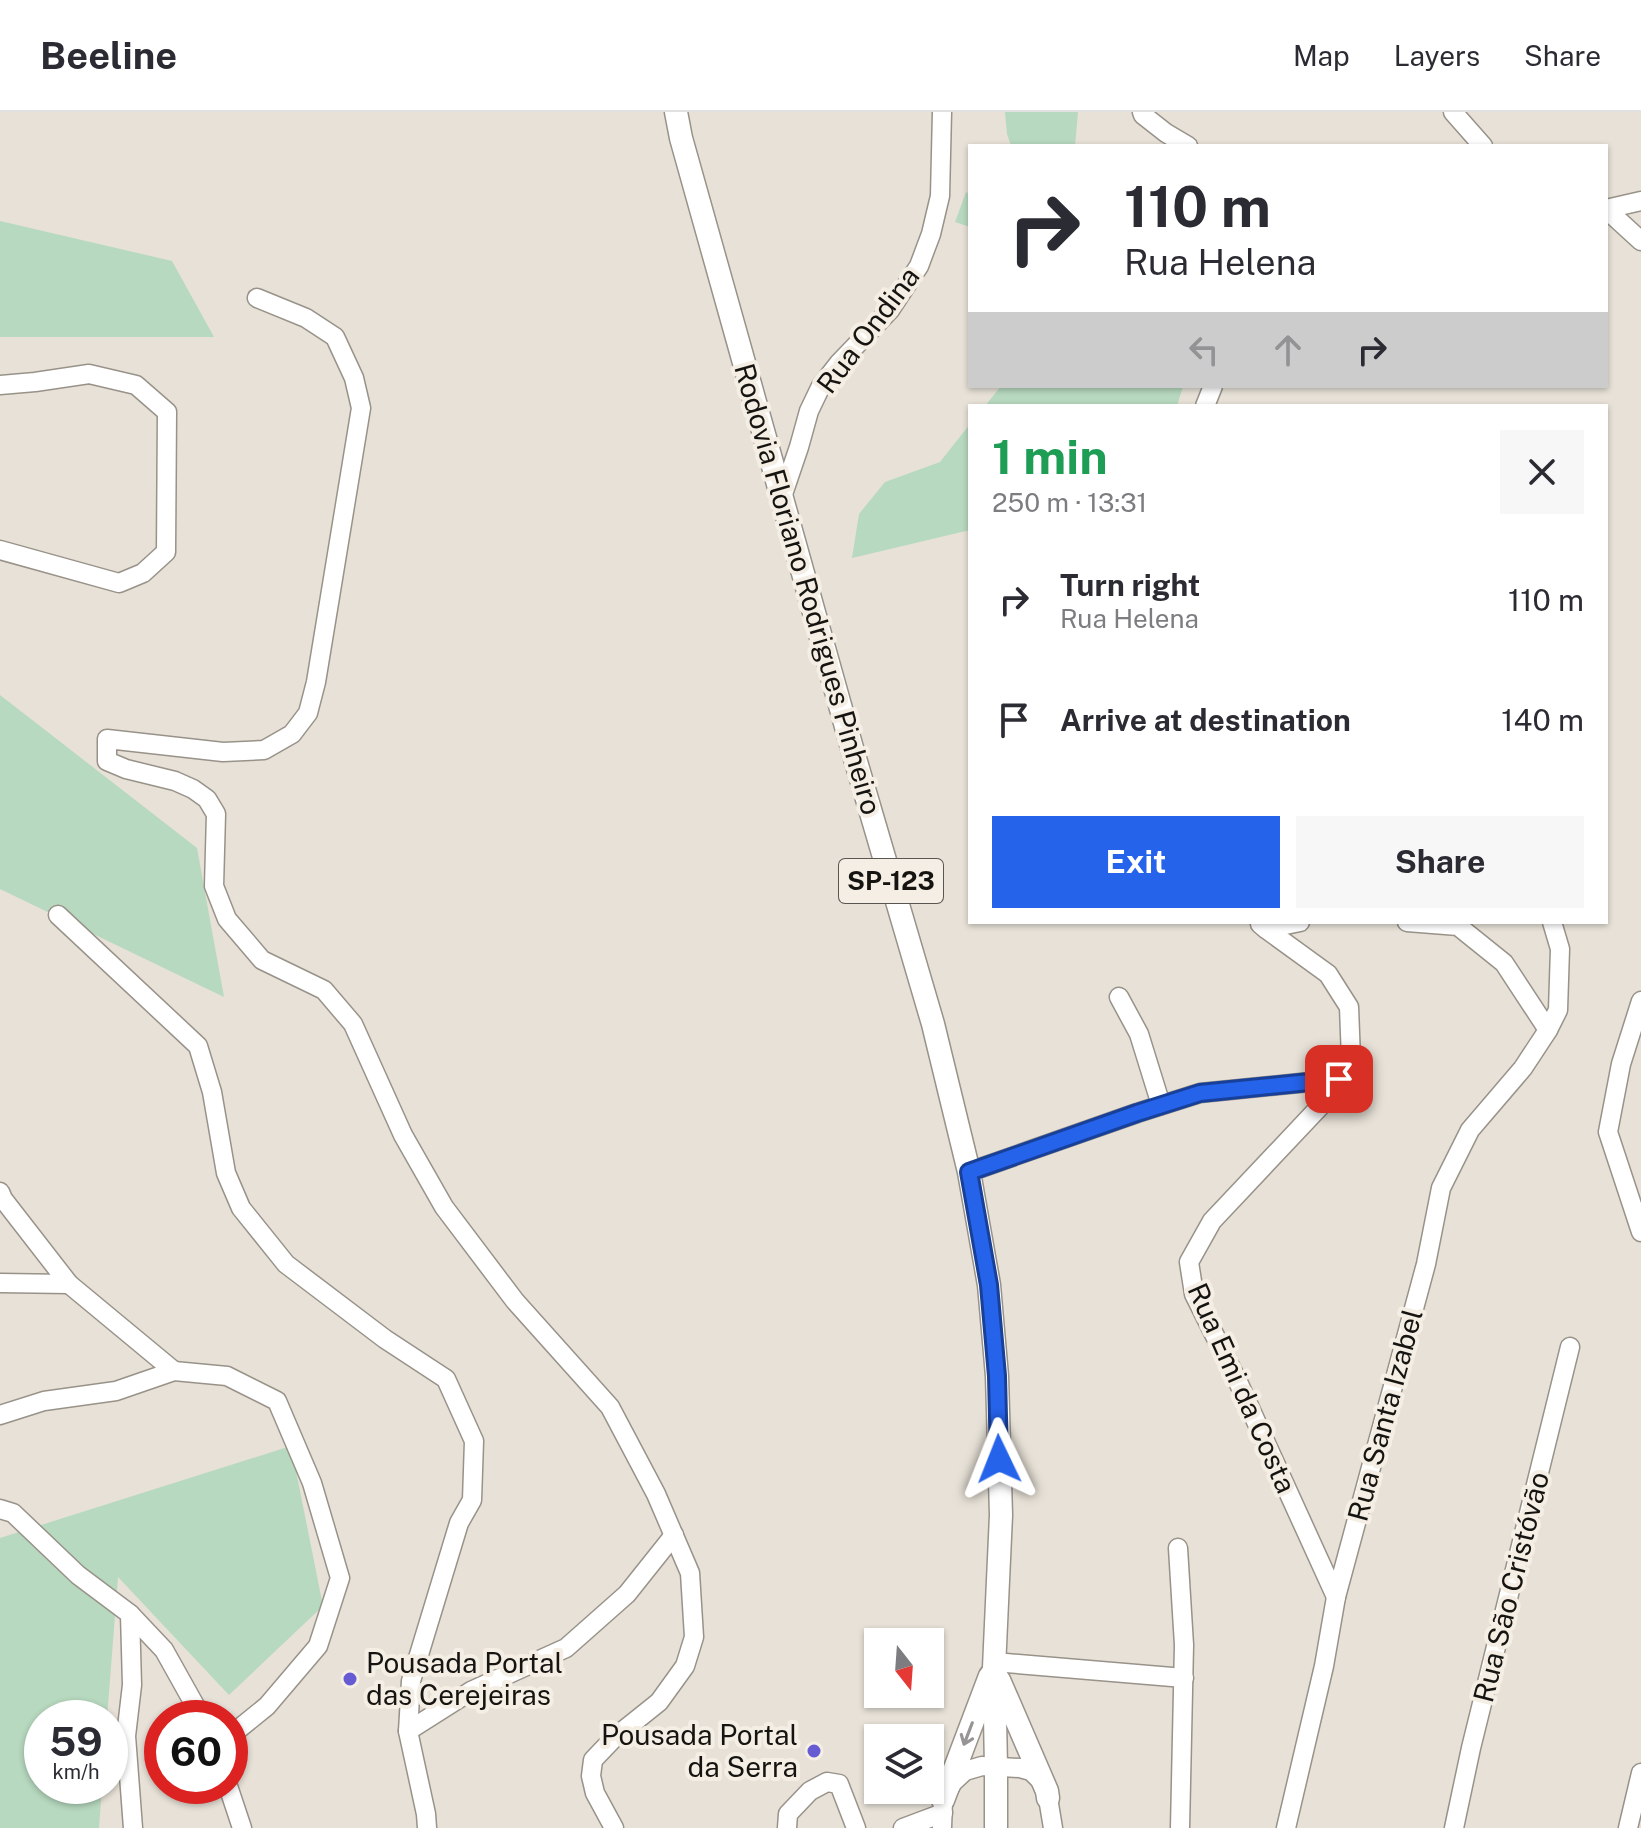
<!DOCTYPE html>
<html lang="en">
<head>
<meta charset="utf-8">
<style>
	body { margin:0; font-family:"Public Sans",sans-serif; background:#f7f7f7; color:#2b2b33; height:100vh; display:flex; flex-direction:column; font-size:30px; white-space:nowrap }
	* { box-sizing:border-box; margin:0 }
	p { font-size:26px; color:#7c7c81 }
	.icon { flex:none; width:44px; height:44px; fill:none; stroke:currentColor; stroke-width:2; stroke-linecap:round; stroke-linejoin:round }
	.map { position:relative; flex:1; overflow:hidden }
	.details { position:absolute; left:968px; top:292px; width:640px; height:520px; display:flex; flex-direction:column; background:#fff; border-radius:0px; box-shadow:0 2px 6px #0004 }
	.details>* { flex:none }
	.top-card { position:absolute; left:968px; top:32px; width:640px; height:244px; border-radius:0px; box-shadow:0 2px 6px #0004; background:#fff; color:#2b2b33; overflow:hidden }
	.needle { width:52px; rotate:163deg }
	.tools { position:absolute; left:864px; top:1516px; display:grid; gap:16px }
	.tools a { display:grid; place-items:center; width:80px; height:80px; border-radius:0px; background:#fff; box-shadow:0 2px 6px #0004; font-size:40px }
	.speed { position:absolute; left:24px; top:1588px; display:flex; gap:16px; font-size:40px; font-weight:700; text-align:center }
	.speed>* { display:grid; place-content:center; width:104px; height:104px; border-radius:50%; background:#fff; box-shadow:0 2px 6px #0004; line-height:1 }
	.speed small { font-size:20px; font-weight:400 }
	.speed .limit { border:12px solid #d22; background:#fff; color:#111 }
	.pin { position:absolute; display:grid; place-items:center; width:68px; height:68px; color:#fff; margin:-34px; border-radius:16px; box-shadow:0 4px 12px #0006 }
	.me { position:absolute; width:88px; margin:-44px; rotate:358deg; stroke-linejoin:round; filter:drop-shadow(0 0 6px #0008) }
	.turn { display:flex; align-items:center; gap:28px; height:168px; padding:0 24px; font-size:36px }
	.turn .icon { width:104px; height:104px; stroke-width:2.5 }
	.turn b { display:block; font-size:56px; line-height:68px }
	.lanes { display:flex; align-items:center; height:76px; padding:0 24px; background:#0003; justify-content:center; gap:40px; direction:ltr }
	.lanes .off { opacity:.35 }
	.round { display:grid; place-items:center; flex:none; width:84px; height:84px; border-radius:0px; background:#f7f7f7 }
	.overview { display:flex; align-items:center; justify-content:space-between; height:136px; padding:0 24px }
	h1 { font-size:48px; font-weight:700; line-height:60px; color:#1e9e55 }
	.primary-button { display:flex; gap:16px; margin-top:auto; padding:16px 24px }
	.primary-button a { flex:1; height:92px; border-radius:0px; background:#2563eb; color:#fff; font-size:32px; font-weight:700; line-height:92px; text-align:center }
	.primary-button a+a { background:#f7f7f7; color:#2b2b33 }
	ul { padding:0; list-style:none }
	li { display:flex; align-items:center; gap:24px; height:120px; padding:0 24px }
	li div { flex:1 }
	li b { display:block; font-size:30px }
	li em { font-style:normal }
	header { display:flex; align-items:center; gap:48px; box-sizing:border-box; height:112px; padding:0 40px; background:#fff; border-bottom:2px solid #e1e1e2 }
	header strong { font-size:38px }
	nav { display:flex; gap:44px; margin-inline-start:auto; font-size:28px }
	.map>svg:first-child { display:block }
	.green { fill:#b7d9bf }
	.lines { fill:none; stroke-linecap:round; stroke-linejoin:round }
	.minor-casing { stroke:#989289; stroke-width:21 }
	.major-casing { stroke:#989289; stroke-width:25 }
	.minor { stroke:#fff; stroke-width:18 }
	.major { stroke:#fff; stroke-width:22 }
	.oneway { stroke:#969594 }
	.route-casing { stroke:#184099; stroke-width:20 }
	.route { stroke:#2563eb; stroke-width:14 }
	.poi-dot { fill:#675bd4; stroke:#f4eee4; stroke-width:3 }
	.labels { text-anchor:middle; stroke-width:8; stroke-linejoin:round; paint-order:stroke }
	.shield { fill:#f4eee4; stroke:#595550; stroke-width:2 }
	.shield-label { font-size:26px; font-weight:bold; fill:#161411 }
	.street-label { font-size:28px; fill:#161411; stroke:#f4eee4 }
	.poi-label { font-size:28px; fill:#161411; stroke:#f4eee4; text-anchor:start }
</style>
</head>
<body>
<header>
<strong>Beeline</strong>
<nav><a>Map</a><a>Layers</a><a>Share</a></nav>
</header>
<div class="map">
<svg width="1641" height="1716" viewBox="0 0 1641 1716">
	<rect width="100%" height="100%" fill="#e7e1d7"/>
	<g class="green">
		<path d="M1005 0H1078L1075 34H1011L1007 22Z"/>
		<path d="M966 80 970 82V115L955 110Z"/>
		<path d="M0 109 172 149 214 225H0Z"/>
		<path d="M1001 274H1183L1177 294H985Z"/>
		<path d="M970 312V418L852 446 859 402 885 370 940 350Z"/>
		<path d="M0 583 197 736 224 885 0 777Z"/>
		<path d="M291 1334 323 1494 229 1583 118 1465 107 1606H42V1674H102L99 1716H0V1426Z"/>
	</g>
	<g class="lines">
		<defs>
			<g id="minor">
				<path d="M1142 0 1143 3 1166 21 1188 34"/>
				<path d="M1453 0 1483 34"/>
				<path d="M1606 97 1641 129"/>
				<path d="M1606 97 1641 89"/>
				<path d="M257 186 306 206 335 225 354 266 361 296 316 570 308 601 292 622 264 638 223 640 107 627V649L126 657 175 669 193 677 207 687 216 702 214 774 227 807 262 848 324 878 353 912 403 1023 444 1095 515 1189 610 1295 656 1382 690 1461 694 1525 685 1554 659 1590 614 1626 593 1648 591 1664 595 1681 614 1716"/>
				<path d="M0 273 35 270 89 262 136 273 167 300 166 440 143 461 119 471 0 438"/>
				<path d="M1205 294 1213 274"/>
				<path d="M782 385 799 335 809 299 821 274 839 251 890 198 919 154 931 122 940 84 942 0"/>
				<path d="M58 803 198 934 212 980 226 1061 241 1096 286 1152 385 1227 446 1267 474 1329 472 1388 459 1411 411 1569 408 1619 426 1702 427 1716"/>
				<path d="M1407 810 1458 814 1504 851 1548 918"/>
				<path d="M1260 812 1266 817 1300 810"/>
				<path d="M1266 817 1328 862 1349 895 1351 947 1328 986 1212 1109 1189 1150 1194 1182 1239 1272 1336 1485"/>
				<path d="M1119 885 1139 922 1161 993"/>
				<path d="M1641 889 1621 952 1608 1020 1641 1120"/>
				<path d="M969 1060 1137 1001 1200 981 1339 967"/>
				<path d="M0 1080 3 1087 69 1172 174 1259"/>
				<path d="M0 1171 69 1172"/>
				<path d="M0 1303 44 1289 116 1279 174 1259 227 1264 277 1289 312 1371 340 1466 318 1534 267 1594 230 1624"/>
				<path d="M0 1397 13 1401 78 1463 130 1502 132 1573 126 1624 133 1716"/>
				<path d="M1178 1436 1184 1533 1180 1716"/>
				<path d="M130 1502 164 1538 202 1606"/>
				<path d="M994 1550 1184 1566"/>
				<path d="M408 1619 471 1579 566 1536 627 1482 674 1423"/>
				<path d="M228 1674 242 1716"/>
				<path d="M787 1716 788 1702 810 1679 827 1670 839 1672 856 1716"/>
				<path d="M903 1716 943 1701"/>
				<path d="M942 1716 943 1688 953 1670 965 1659 982 1654 1020 1656 1031 1659 1041 1669 1048 1686 1053 1716"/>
				<path d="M1286 1716 1324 1554 1336 1485 1426 1152 1441 1076 1470 1018 1523 956 1548 918 1558 898 1560 837 1552 810"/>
				<path d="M1454 1716 1471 1636 1570 1235"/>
				<path d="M1628 1716 1641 1661"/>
			</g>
			<g id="major">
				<path d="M676 0 681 26 852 636 933 912 969 1060 989 1173 997 1264 1001 1403 994 1556 996 1655V1716"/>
				<path d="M999 1568 1047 1679 1048 1686"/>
				<path d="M943 1688 990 1564"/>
			</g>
		</defs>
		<use href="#minor" class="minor-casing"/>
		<use href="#major" class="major-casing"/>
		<use href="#minor" class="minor"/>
		<use href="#major" class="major"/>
	</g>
	<defs><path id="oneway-shaft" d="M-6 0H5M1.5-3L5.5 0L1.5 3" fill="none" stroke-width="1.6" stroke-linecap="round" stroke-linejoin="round" transform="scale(2)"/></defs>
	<use class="oneway" href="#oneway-shaft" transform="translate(968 1622) rotate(111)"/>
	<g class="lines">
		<defs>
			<path id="route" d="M999 1347 997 1264 989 1173 969 1060 1137 1001 1200 981 1339 967"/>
		</defs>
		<use href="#route" class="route-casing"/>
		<use href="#route" class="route"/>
	</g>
	<g class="poi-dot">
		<circle cx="350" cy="1567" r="8"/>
		<circle cx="814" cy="1639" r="8"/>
	</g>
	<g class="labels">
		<rect class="shield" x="839" y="747" width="104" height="44" rx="6"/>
		<g class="shield-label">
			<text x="891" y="778">SP-123</text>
		</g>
		<g class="street-label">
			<text transform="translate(868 218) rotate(-53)" y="10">Rua Ondina</text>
			<text transform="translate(808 477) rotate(74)" y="10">Rodovia Floriano Rodrigues Pinheiro</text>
			<text transform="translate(1242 1276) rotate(66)" y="10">Rua Emi da Costa</text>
			<text transform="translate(1385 1303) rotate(-75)" y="10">Rua Santa Izabel</text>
			<text transform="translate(1511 1475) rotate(-76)" y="10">Rua São Cristóvão</text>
		</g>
		<g class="poi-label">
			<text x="366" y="1561">Pousada Portal<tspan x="366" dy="32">das Cerejeiras</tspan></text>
			<text x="798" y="1633" text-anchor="end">Pousada Portal<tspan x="798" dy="32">da Serra</tspan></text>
		</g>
	</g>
</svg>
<div class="tools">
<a><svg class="needle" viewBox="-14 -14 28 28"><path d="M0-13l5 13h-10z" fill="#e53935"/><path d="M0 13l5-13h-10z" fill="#7c7c81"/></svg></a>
<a><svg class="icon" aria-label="layers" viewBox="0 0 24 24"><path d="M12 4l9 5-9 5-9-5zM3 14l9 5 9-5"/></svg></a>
</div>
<div class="speed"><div>59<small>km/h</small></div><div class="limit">60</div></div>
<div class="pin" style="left:1339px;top:967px;background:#d93025"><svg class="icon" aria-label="arrive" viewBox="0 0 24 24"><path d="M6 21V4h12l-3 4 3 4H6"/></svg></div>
<svg class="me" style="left:999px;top:1347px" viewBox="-20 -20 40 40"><path d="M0-17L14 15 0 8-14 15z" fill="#2563eb" stroke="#fff" stroke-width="4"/></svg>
<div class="top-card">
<div class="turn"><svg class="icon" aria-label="right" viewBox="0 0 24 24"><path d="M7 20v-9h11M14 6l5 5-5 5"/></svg><div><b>110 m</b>Rua Helena</div></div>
<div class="lanes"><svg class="icon off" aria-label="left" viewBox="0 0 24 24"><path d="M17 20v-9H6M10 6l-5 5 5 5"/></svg><svg class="icon off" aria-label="ahead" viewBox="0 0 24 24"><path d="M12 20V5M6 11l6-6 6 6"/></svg><svg class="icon" aria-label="right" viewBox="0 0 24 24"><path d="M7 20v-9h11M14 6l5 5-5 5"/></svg></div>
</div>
<section class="details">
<div class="overview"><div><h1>1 min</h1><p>250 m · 13:31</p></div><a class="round"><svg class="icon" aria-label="close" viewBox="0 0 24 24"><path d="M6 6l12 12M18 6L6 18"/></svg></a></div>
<ul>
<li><svg class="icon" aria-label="right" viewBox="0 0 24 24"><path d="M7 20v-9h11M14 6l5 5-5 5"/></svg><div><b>Turn right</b><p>Rua Helena</p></div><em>110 m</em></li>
<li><svg class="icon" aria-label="arrive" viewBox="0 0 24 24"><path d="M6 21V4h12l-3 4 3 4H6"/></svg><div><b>Arrive at destination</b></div><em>140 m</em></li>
</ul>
<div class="primary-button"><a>Exit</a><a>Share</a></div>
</section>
</div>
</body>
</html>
